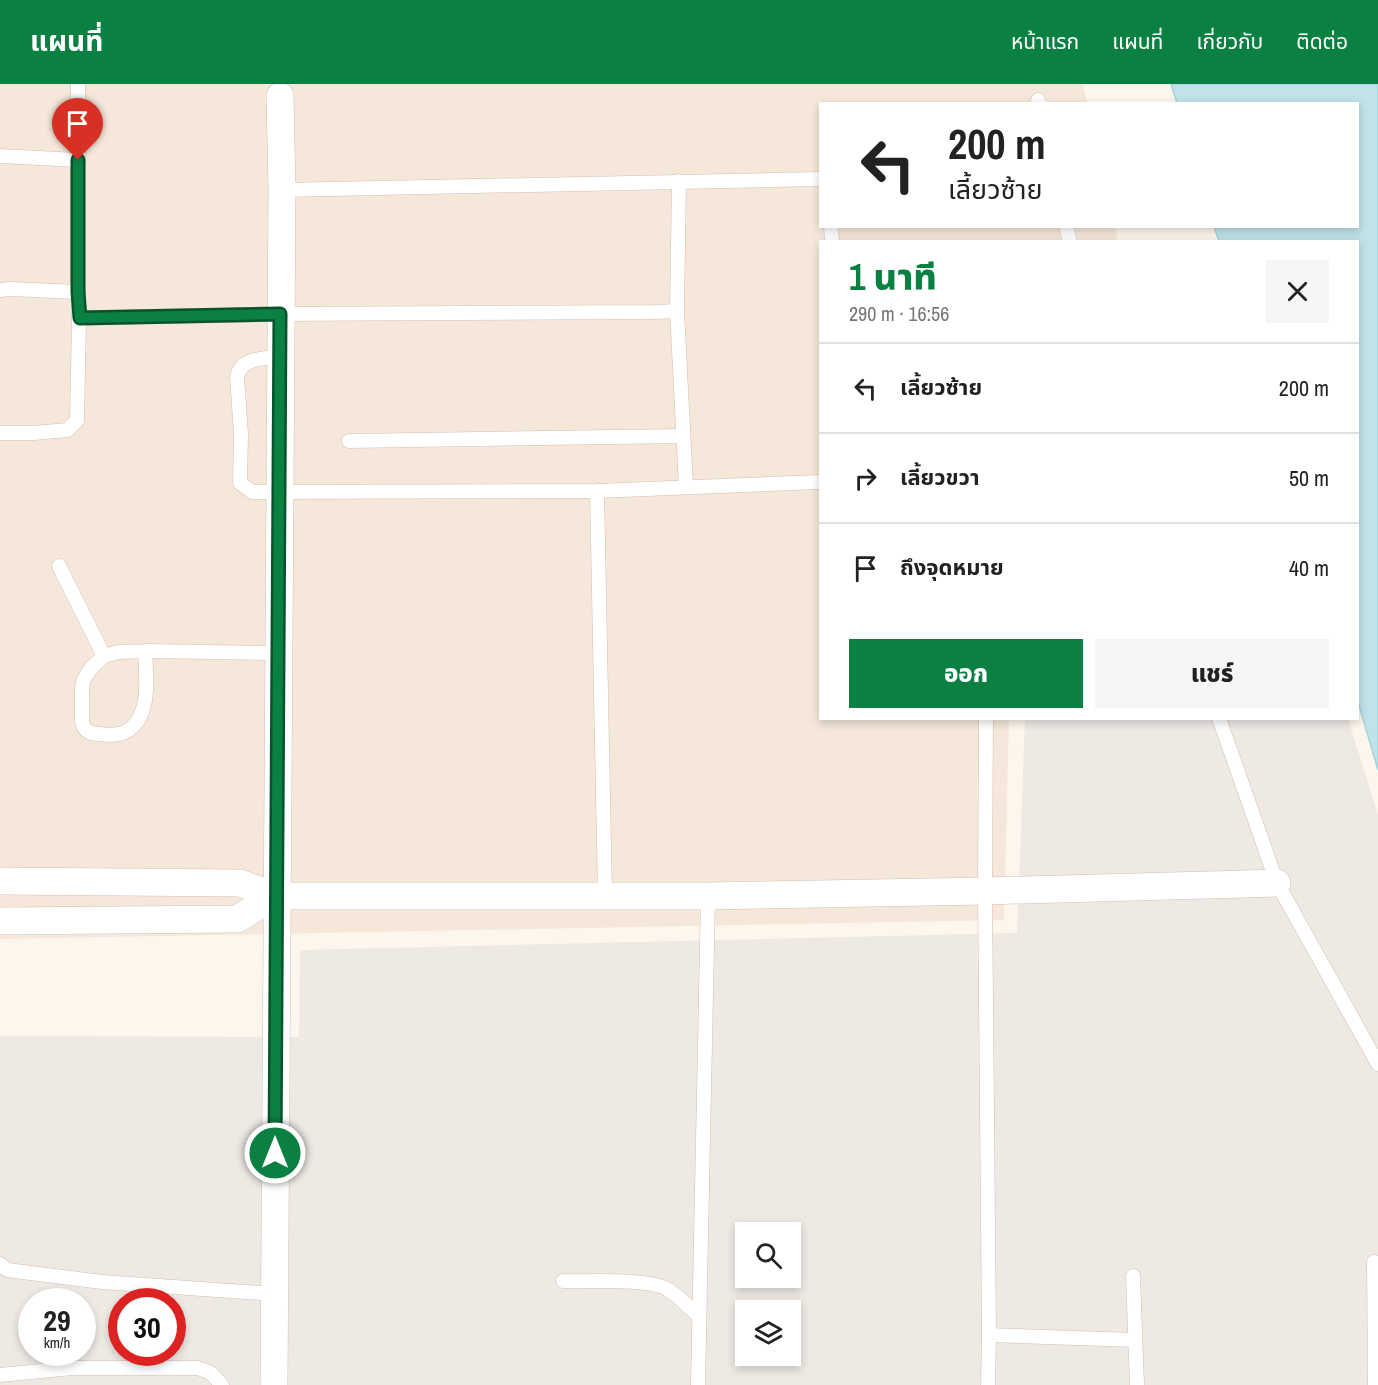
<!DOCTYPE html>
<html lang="th">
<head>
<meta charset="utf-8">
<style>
	body { margin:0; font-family:"Archivo Narrow","Noto Sans Thai",sans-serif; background:#f6f6f6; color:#222; height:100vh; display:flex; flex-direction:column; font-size:22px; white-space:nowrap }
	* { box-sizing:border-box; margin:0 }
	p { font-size:20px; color:#767676 }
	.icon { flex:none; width:33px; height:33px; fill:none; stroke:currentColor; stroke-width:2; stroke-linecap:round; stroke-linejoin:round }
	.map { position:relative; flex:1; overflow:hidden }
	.drawer { position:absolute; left:819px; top:156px; width:540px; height:480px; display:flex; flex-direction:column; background:#fff; border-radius:0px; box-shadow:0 3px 9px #0003 }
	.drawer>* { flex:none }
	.hud { position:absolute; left:819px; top:18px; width:540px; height:126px; border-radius:0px; box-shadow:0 3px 9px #0003; background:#fff; color:#222; overflow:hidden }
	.buttons { position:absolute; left:735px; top:1138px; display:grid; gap:12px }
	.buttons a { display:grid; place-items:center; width:66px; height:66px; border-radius:0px; background:#fff; box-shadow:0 3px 9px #0003; font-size:30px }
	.speed { position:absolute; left:18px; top:1204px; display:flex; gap:12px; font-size:30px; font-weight:700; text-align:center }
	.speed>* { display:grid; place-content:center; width:78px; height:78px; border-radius:50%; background:#fff; box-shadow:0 3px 9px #0003; line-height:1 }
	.speed small { font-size:15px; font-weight:400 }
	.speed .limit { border:9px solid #d22; background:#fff; color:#111 }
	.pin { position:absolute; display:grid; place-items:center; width:51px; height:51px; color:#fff; margin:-62px -26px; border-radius:50% 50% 50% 0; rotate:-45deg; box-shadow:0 0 6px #0007 }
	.pin .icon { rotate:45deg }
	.me { position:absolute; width:66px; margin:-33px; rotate:0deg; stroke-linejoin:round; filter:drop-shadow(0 0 4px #0008) }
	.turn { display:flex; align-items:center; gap:21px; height:126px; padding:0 30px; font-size:27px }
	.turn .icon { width:78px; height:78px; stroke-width:2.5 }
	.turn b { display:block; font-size:42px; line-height:51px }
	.round { display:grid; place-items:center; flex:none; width:63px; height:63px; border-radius:0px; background:#f6f6f6 }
	.head { display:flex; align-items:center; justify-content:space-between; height:102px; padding:0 30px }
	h1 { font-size:36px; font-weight:800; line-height:45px; color:#0b8043 }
	.button { display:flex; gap:12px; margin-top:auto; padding:12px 30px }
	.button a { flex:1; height:69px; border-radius:0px; background:#0b8043; color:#fff; font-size:24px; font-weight:800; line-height:69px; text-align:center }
	.button a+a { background:#f6f6f6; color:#222 }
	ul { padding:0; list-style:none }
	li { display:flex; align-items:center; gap:18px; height:90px; padding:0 30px; border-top:2px solid #e0e0e0 }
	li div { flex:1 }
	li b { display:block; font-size:22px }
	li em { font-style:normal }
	header { display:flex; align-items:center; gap:36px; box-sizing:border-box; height:84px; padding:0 30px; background:#0b8043; color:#fff }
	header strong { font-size:28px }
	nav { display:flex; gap:33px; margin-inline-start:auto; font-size:21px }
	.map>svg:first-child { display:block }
	.residential { fill:#f5e8da }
	.industrial { fill:#efe9e4; fill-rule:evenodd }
	.water { fill:#bfe3e8; stroke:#a5d3da; stroke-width:1.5 }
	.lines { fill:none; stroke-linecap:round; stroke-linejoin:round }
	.service-casing { stroke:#d1beb0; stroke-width:15 }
	.minor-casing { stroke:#d1beb0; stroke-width:28 }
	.service { stroke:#fff; stroke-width:14 }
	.minor { stroke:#fff; stroke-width:27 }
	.route-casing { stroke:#07532c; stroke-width:15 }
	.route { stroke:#0b8043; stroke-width:10 }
</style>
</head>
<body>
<header>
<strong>แผนที่</strong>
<nav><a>หน้าแรก</a><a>แผนที่</a><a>เกี่ยวกับ</a><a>ติดต่อ</a></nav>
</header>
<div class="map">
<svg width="1378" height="1301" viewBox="0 0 1378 1301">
	<rect width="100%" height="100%" fill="#fdf6ec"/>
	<path class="residential" d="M0 0H1083L1087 19 820 20V142L1115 143 1118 157 820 158V634L1009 635 1004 836 0 855Z"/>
	<path class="industrial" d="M1025 635H1348L1378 731V1301H0V952L299 953 300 866 1017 849ZM746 1149H790V1194H746ZM32 1218H82V1269H32ZM122 1218H172V1269H122ZM746 1227H790V1272H746Z"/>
	<path class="water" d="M1171 0H1378V686L1358 618V158L1219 157 1214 143 1358 142V20L1177 19Z"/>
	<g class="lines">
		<defs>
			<g id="service">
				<path d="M1038 16 1039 20"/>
				<path d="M0 72 78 76"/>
				<path d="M282 106 820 95"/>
				<path d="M831 142 832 158"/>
				<path d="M1066 142 1070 158"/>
				<path d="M0 206 10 205 78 208"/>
				<path d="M677 227 679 97"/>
				<path d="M79 234 280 230 655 228 677 227 686 403"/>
				<path d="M280 272C264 275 241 273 237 293L241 350 240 399 252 408 597 407 820 398"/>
				<path d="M0 349H34L68 346 77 336 79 234 78 208V0"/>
				<path d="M349 357 683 352"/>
				<path d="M597 407 605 812"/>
				<path d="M59 482 104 572"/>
				<path d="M145 567C146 591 152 632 127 647 119 652 108 651 99 650 90 650 84 647 82 638V604L84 595 91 584 104 572 119 568 145 567 278 569"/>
				<path d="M986 634 985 807 989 1251 988 1301"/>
				<path d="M1219 634 1277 799 1378 980"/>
				<path d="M1374 1178 1375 1301"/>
				<path d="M0 1180 7 1186 102 1198 275 1210"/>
				<path d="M1133 1192 1137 1301"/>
				<path d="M563 1197C586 1198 648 1194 667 1205 678 1211 690 1224 699 1233"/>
				<path d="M989 1251 1135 1256"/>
				<path d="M0 1291 72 1284H198L211 1289 222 1301"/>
				<path d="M698 1301 708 812"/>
			</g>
			<g id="minor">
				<path d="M0 797 240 799 276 812H708L985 807 1277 799"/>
				<path d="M0 837 237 835 276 812"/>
				<path d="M274 1301 282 106 280 12"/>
			</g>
		</defs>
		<use href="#service" class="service-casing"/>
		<use href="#minor" class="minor-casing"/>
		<use href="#service" class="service"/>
		<use href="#minor" class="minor"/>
	</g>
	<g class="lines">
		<defs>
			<path id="route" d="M78 76V208L80 234 280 230 275 1069"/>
		</defs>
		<use href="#route" class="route-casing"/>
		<use href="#route" class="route"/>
	</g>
</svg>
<div class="buttons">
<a><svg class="icon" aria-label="search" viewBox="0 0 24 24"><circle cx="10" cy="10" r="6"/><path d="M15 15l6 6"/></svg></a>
<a><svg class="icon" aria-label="layers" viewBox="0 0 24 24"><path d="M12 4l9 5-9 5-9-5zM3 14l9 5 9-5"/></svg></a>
</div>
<div class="speed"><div>29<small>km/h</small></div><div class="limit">30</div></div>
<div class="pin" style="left:78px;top:76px;background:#d93025"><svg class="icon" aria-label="arrive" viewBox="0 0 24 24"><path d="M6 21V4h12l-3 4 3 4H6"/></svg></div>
<svg class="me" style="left:275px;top:1069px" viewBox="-20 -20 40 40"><circle r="17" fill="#0b8043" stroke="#fff" stroke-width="3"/><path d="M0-11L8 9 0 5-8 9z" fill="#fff"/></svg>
<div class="hud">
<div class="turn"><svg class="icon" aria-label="left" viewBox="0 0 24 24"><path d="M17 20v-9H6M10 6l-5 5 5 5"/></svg><div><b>200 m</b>เลี้ยวซ้าย</div></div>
</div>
<section class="drawer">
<div class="head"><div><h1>1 นาที</h1><p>290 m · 16:56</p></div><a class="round"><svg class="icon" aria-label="close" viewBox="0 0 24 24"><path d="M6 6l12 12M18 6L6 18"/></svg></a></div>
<ul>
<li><svg class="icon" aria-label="left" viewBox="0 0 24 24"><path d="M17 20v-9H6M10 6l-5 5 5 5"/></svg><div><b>เลี้ยวซ้าย</b></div><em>200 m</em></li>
<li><svg class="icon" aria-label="right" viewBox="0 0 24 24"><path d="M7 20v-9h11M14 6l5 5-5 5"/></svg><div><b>เลี้ยวขวา</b></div><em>50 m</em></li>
<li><svg class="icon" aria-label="arrive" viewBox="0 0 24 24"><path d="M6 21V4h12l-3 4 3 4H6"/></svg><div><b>ถึงจุดหมาย</b></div><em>40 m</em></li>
</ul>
<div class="button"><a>ออก</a><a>แชร์</a></div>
</section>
</div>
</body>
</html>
